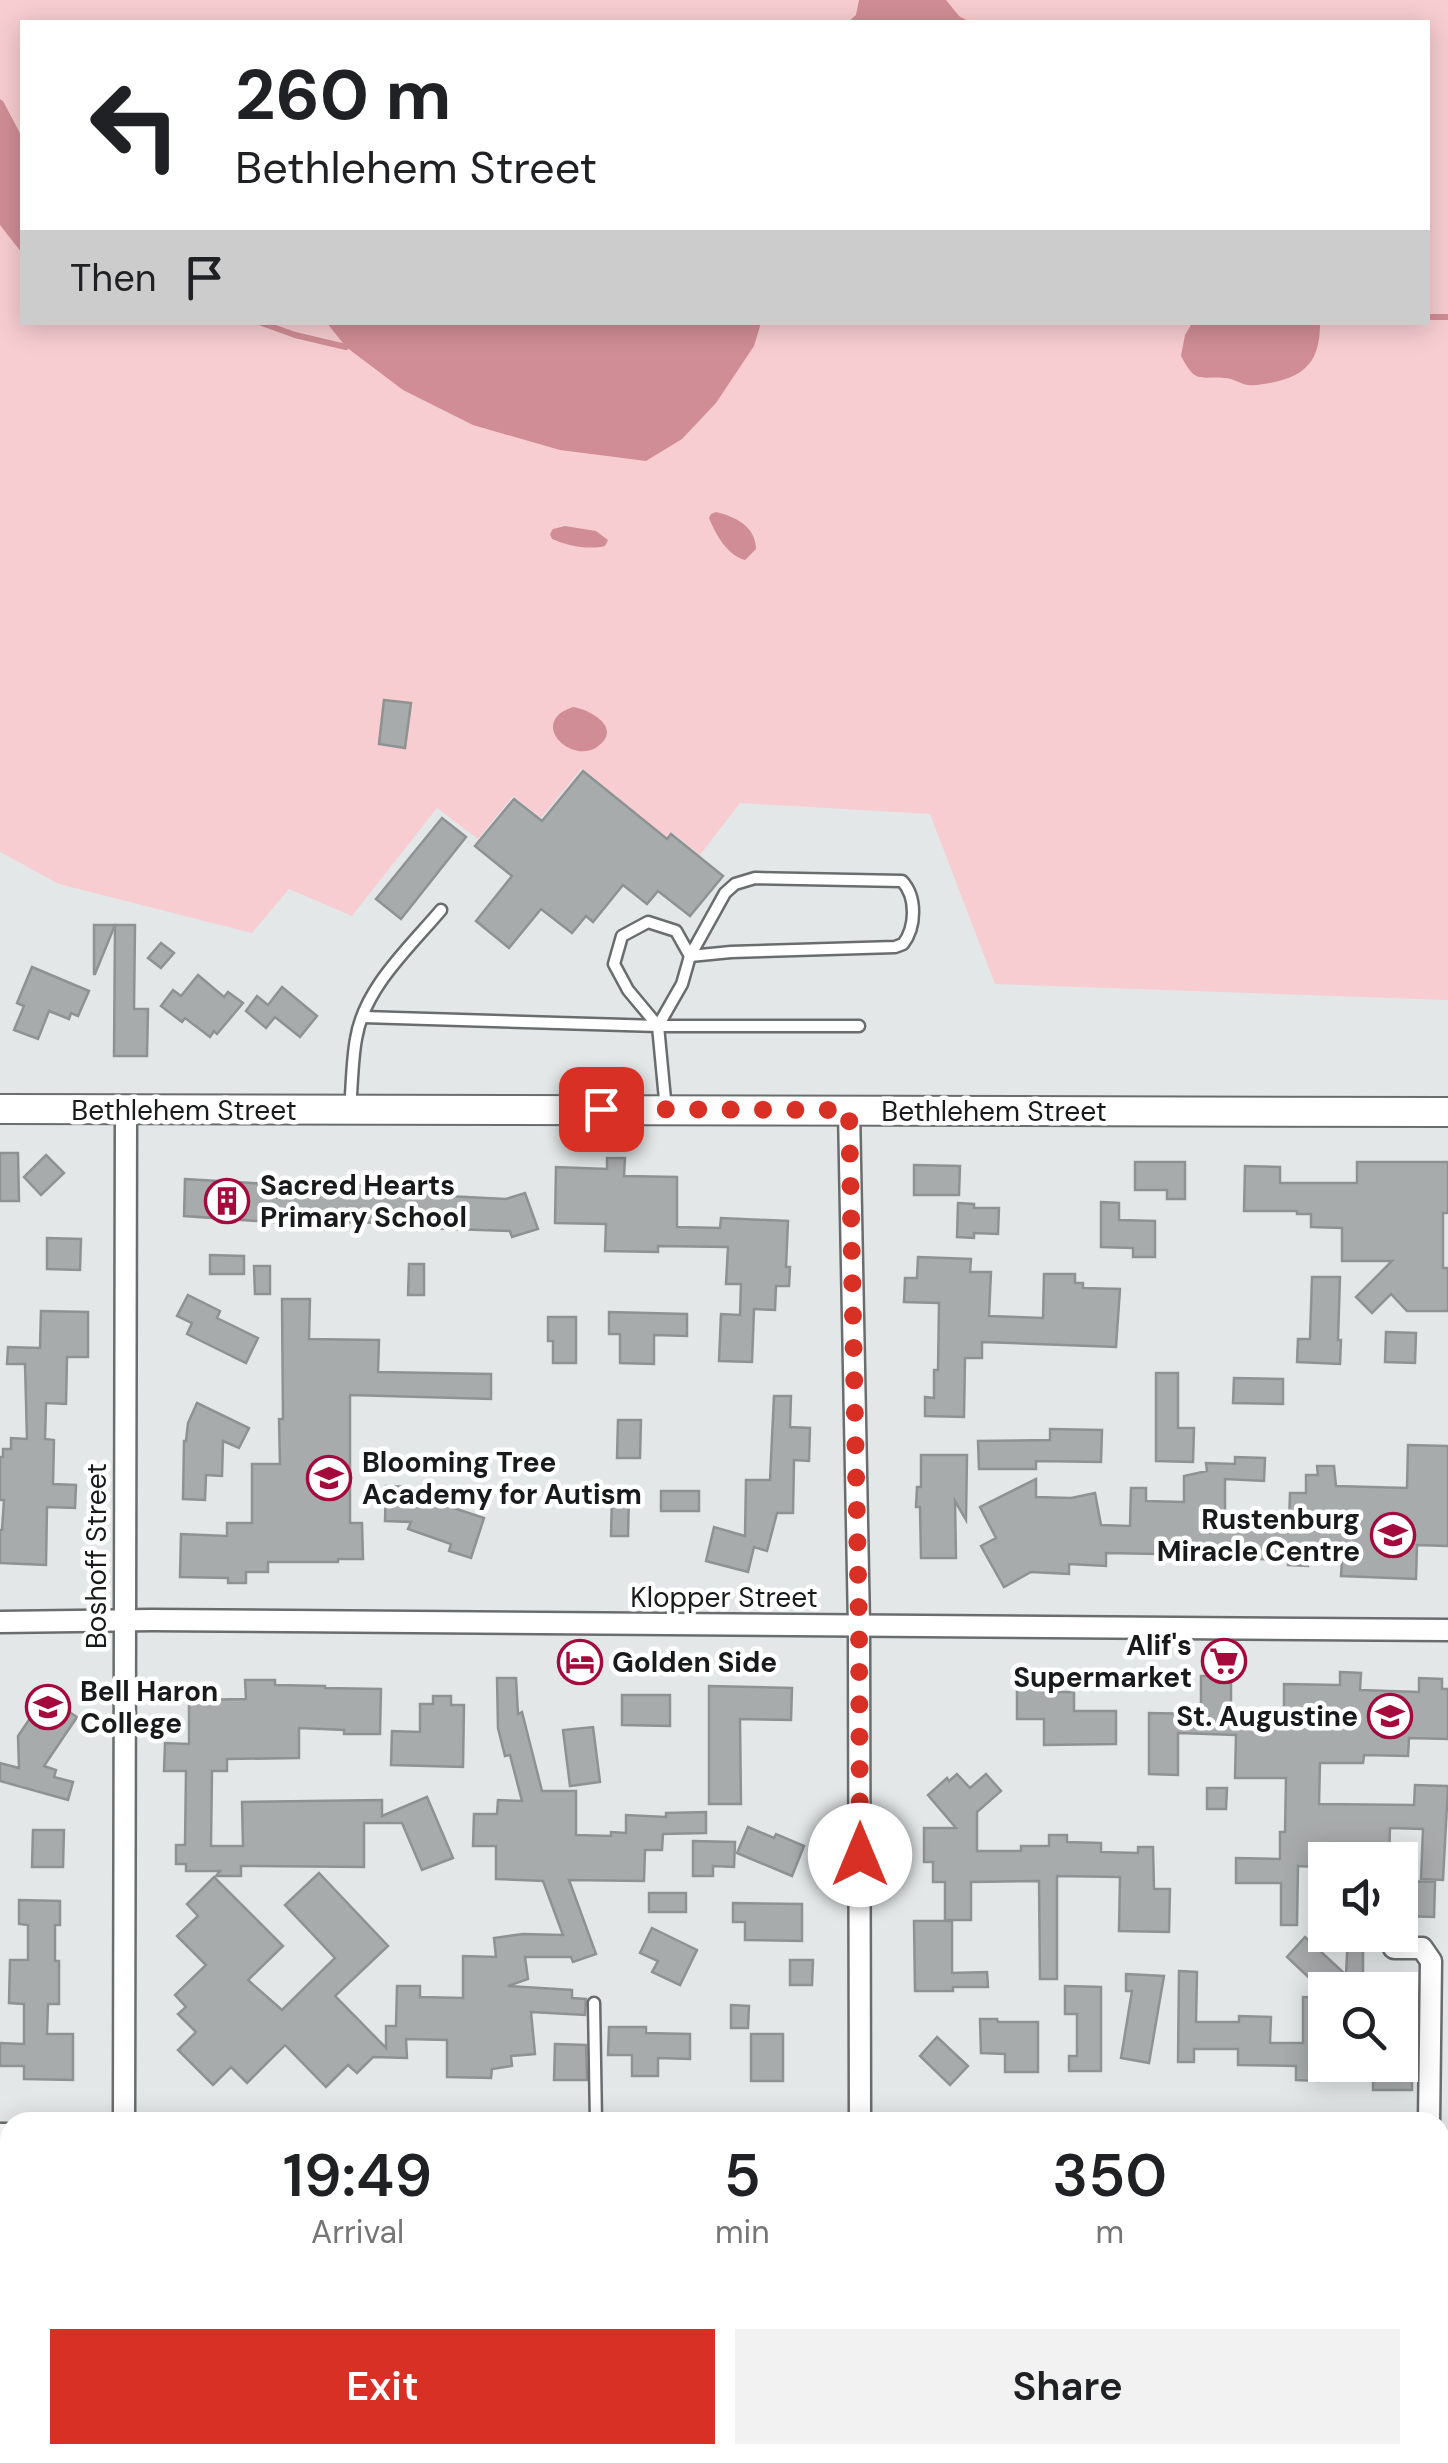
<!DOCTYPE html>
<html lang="en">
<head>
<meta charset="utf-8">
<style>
	body { margin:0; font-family:"DM Sans",sans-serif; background:#f2f2f2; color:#202124; height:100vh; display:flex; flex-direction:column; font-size:38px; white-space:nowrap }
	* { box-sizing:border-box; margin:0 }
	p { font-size:32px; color:#757577 }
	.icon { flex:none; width:55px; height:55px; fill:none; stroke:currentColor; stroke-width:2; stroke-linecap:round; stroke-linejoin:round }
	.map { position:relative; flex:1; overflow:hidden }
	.details { position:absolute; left:0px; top:2112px; width:1450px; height:352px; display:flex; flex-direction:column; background:#fff; border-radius:30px 30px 0 0; box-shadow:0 5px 25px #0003 }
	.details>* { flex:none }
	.top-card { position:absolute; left:20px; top:20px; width:1410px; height:305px; border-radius:0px; box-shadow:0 5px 25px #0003; background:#fff; color:#202124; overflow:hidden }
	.buttons { position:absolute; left:1308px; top:1842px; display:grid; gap:20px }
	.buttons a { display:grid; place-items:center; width:110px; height:110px; border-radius:0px; background:#fff; box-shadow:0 5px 25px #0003; font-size:50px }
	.pin { position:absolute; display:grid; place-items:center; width:85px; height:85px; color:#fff; margin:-42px; border-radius:20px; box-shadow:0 5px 15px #0006 }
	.me { position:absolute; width:110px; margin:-55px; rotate:0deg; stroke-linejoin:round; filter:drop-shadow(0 0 8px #0008) }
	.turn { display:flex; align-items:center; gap:35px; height:210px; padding:0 50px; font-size:45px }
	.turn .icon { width:130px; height:130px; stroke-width:2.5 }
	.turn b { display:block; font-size:70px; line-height:85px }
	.then { display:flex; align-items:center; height:95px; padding:0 50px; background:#0003; gap:20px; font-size:38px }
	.eta { display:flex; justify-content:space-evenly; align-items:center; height:170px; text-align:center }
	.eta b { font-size:60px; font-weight:600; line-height:70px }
	.cta { display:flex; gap:20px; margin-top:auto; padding:20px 50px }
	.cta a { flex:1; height:115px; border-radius:0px; background:#d93025; color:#fff; font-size:40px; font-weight:600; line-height:115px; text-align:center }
	.cta a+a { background:#f2f2f2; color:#202124 }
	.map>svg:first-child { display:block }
	.green { fill:#f7cdd1; fill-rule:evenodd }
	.water { fill:#d08d95 }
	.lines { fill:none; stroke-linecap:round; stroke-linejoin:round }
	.stream { stroke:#d08d95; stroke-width:6 }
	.building { fill:#a8abac; stroke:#8e9293; stroke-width:2.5 }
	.service-casing { stroke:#6a6d6e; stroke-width:15 }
	.minor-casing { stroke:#6a6d6e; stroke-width:25 }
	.secondary-casing { stroke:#6a6d6e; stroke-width:32 }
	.service { stroke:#fff; stroke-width:10 }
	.minor { stroke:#fff; stroke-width:20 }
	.secondary { stroke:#fff; stroke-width:28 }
	.route { stroke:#d93025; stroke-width:18; stroke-dasharray:0 32.4 }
	.labels { text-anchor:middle; stroke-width:9; stroke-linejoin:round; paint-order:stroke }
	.street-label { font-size:28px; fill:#191a1b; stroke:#fff }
	.poi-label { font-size:28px; font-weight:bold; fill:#191a1b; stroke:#fff; text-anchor:start }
</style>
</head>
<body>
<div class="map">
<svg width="1448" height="2463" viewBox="0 0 1448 2463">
	<rect width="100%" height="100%" fill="#e3e7e8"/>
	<path class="green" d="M0 0H1448V1000L995 984 930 814 740 803 700 855 672 833 667 838 582 768 541 818 513 796 478 839 437 808 352 916 289 889 252 933 59 884 0 852ZM22 22H1428V322H22Z"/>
	<g class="water">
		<path d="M859 0H946L959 16 970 22H848L856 15Z"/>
		<path d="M0 99 3 101 22 137V253L0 225Z"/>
		<path d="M327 323H761L754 346 716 403 682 439 646 461 560 450 473 425 403 390 346 347Z"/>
		<path d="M1192 323H1320C1320 354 1311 373 1279 381 1270 383 1257 386 1248 385 1240 384 1233 378 1225 378 1198 376 1196 384 1181 356L1185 335Z"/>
		<path d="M716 512C736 517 755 526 756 549L745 560C727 555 716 535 709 518L711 514Z"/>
		<path d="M565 526 596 531 608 540 605 546C589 550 568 546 552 539L550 534 553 529Z"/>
		<path d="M573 707C592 710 623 729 597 747 571 765 527 722 573 707Z"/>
	</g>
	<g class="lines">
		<g class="stream">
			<path d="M1428 317H1448"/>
			<path d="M259 322 295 335 346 347"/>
		</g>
	</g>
	<g class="building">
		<path d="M384 700 411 703 405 748 379 744Z"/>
		<path d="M583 771 667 839 671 834 723 876 690 916 658 891 647 904 623 885 593 922 586 916 572 933 541 909 509 948 476 921 512 876 475 846 514 799 542 821Z"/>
		<path d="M442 818 466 837 401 919 376 899Z"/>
		<path d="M94 925H115L95 974H94Z"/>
		<path d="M115 925H135L134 1009H148L147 1056H114Z"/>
		<path d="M161 943 174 953 161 968 148 958Z"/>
		<path d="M32 967 89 991 78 1016 71 1013 69 1019 49 1011 38 1039 14 1030 24 1006 17 1003Z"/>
		<path d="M198 975 224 997 228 992 243 1003 217 1034 214 1031 210 1037 185 1018 182 1022 161 1006 173 990 181 996Z"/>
		<path d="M282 987 317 1016 300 1037 275 1017 266 1028 246 1011 257 996 268 1005Z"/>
		<path d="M0 1153H18L19 1201H0Z"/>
		<path d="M46 1155 64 1173 41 1195 24 1177Z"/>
		<path d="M607 1158H625L624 1176 677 1177V1227L720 1228 721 1218 788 1221 786 1267H790L789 1286H776L775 1310 754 1309 752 1362 719 1361 721 1314 740 1315 741 1284H726L728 1247 658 1246V1252L605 1251 606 1224 555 1223 556 1167 607 1169Z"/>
		<path d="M1135 1162H1185V1199H1167V1190H1135Z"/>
		<path d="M1357 1162H1448V1213H1443V1268H1448V1311H1407L1391 1294 1372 1313 1356 1297 1392 1261H1342V1228L1311 1227V1214H1297V1211H1244L1245 1166 1280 1167V1183H1357Z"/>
		<path d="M914 1165 960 1166 959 1195H914Z"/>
		<path d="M185 1179 338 1188V1185L447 1188V1196L506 1199 525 1193 538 1229 512 1237 510 1231 393 1227V1223L330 1222V1230L286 1228V1223L184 1216Z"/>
		<path d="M1101 1202 1119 1203V1220L1155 1221V1257H1133V1248L1101 1247Z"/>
		<path d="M958 1203 974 1204V1208H999L998 1234 974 1233V1238L957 1237Z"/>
		<path d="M47 1238 81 1239 80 1270 47 1269Z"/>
		<path d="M210 1255 244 1256V1274H210Z"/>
		<path d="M918 1257 971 1259 970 1272H991L989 1316 1043 1318 1044 1274H1075V1283H1083V1288L1120 1289 1116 1347 982 1342V1358H965L964 1417 925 1416V1397L934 1398V1370H938L939 1303 904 1302 905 1278H917Z"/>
		<path d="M409 1264H424V1295H408Z"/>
		<path d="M254 1266H270V1294H255Z"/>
		<path d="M1312 1277H1340L1338 1340H1341L1340 1364 1297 1362 1298 1339H1310Z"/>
		<path d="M188 1295 220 1311 217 1318 258 1338 246 1363 187 1334 192 1323 177 1316Z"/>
		<path d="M282 1299H310L309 1339 379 1340 378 1372 491 1374V1399L350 1395V1523H362L363 1559H338V1562H268V1572H246V1583H228V1578L180 1577 181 1534 227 1536V1523H252V1464H280L279 1419H283Z"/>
		<path d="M41 1311 88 1312V1357H67L66 1404 46 1403 45 1439 54 1440 53 1484 76 1485 75 1508 47 1507 46 1565 0 1563V1530H2L4 1500H0V1457H3V1449H11V1438L27 1439 25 1364H7L8 1347 40 1348Z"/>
		<path d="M609 1312 687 1314V1336L654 1335V1364L620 1363V1334H609Z"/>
		<path d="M548 1317H576V1363H553V1341H548Z"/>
		<path d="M1386 1332 1416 1333 1415 1363 1385 1362Z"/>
		<path d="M1156 1373H1178V1428H1194L1193 1462 1156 1461Z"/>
		<path d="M1234 1378 1283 1379V1404L1233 1403Z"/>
		<path d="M774 1396H791L790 1427 810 1428 809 1461 794 1460 793 1513H777L767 1551 754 1547 748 1572 706 1561 714 1527 745 1536 746 1480H770Z"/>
		<path d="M197 1403 249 1428 239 1448 223 1441 222 1476 206 1475 205 1500 183 1499 184 1441H186L188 1423Z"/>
		<path d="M618 1420H641L640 1458H617Z"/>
		<path d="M1050 1429 1102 1430 1101 1462 1036 1461V1469H979L978 1441 1050 1440Z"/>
		<path d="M1408 1445 1448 1446V1546L1417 1545 1416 1579 1341 1576 1342 1559 1308 1558V1566L1288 1565V1560L1232 1558V1547L1169 1545 1159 1546V1554L1106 1553V1566L1069 1564V1574L1031 1572 1004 1587 981 1546 996 1538 980 1507 1036 1479V1497L1071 1498 1095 1493 1101 1525 1130 1526 1131 1488H1146V1501L1184 1502V1476L1207 1471 1206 1463 1235 1464V1457L1265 1458 1264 1481 1225 1479V1521L1289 1523 1290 1493H1306V1475H1318L1317 1466H1334L1336 1486 1407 1488Z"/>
		<path d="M921 1455H967L966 1520 955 1501 956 1558H921L920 1507H916L917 1487H921Z"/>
		<path d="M386 1486 409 1487V1493L484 1518 471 1558 449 1551 451 1544 408 1529 411 1522 385 1521Z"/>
		<rect x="661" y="1491" width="38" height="20"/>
		<path d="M612 1495H629L628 1536H611Z"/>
		<path d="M1340 1672 1361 1673 1360 1690 1419 1692V1678L1442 1679V1689H1448V1739L1409 1738 1408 1756 1364 1755 1363 1763H1320L1319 1804 1414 1805 1415 1785 1448 1786 1443 1880 1421 1879 1423 1829 1390 1828 1389 1860H1317V1867L1298 1866 1297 1925H1281V1883H1236V1858L1280 1859V1832H1285L1286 1778H1235L1236 1735 1178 1733V1775L1149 1774V1713L1201 1714V1676H1231V1717L1284 1719V1684L1340 1685Z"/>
		<path d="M1017 1675 1044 1676V1692H1074V1711H1116V1744L1044 1745V1719H1017Z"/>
		<path d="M497 1678H516L518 1714 522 1712 542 1791H576V1835L611 1836V1832L626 1833V1815L666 1817V1813L706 1812V1833L663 1834 662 1850H645L644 1881 569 1880 596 1954 573 1962 571 1957H525L528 1979 508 1986 572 1990V1998L586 1999 585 2015 531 2012 535 2054 511 2056 512 2066 492 2069 491 2078 447 2077V2040L406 2039 407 2058 373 2057 357 2073 348 2065 326 2087 285 2045 247 2083 231 2067 213 2085 178 2050 196 2032 178 2014 186 2007 175 1995 206 1965 177 1936 198 1916 187 1904 214 1877 283 1946 248 1980 282 2010 335 1958 285 1905 319 1873 388 1946 335 1996 386 2048V2026H396L397 1986H420V1997L463 1998V1956L496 1957 494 1938 523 1934 563 1935 543 1881 496 1879V1846H473L474 1814H497L498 1800 522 1801 510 1755 505 1756 498 1728Z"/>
		<path d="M245 1680H275V1685L325 1686V1688L381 1689 380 1734H344V1730L299 1728V1758L227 1759V1771H212L211 1846H243L242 1802 382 1800V1816L427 1797 453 1858 422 1870 402 1823H364V1867L241 1866V1876H216L220 1871H186V1864H176V1845H185L186 1771H164L165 1743 189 1744V1700L246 1699Z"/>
		<path d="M709 1686 792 1688 791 1720 740 1719 741 1804H709Z"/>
		<path d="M622 1695H670V1726L622 1725Z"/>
		<path d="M45 1696 77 1717 44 1766 56 1770 54 1777 73 1782 68 1800 0 1781V1763L19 1768 18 1736Z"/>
		<path d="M433 1696H451V1705H464L463 1767 391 1765 392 1731 420 1732V1704H433Z"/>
		<path d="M593 1727 600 1782 570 1786 563 1730Z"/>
		<path d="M957 1774 970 1788 986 1774 1001 1791 977 1812V1851H1021V1846H1049V1835H1067V1842L1101 1843V1852L1138 1853V1847H1153L1154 1889H1170L1169 1932 1119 1931 1120 1877 1057 1876V1979H1040L1039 1881 971 1882V1920H945V1882H933V1862H924V1828H956L928 1795 947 1778 949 1781Z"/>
		<path d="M1207 1788H1227L1226 1809H1207Z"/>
		<path d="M748 1827 774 1838 776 1834 804 1846 792 1876 737 1853Z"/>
		<path d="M33 1830H64L63 1867H32Z"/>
		<path d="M693 1841 735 1842 734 1867 713 1866V1876H693Z"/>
		<path d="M1400 1881 1435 1882 1434 1917 1400 1916Z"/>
		<rect x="649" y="1893" width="37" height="19"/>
		<path d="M19 1900 60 1901V1925H55V1961H59V2004H48L47 2034H73V2080L24 2079V2066H0V2043L24 2044V2004L9 2003 10 1960H28V1925L19 1924Z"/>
		<path d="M733 1903 802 1904V1941L745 1940V1922H733Z"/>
		<path d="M914 1921H952V1973L987 1972 988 1987H953V1991H915Z"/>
		<path d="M652 1928 697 1950 680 1985 652 1972 658 1961 640 1953Z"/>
		<path d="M1348 1935H1363V1990H1322L1287 1957 1305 1937 1346 1975Z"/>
		<path d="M790 1960H813L812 1985H790Z"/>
		<path d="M1179 1971 1197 1972 1196 2022H1239V2016L1271 2017 1270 2043H1303V1997L1325 1998V2041H1320L1319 2081 1296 2080V2066L1238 2065V2049H1194V2062H1178Z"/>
		<path d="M1126 1974 1164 1976 1149 2063 1121 2058 1132 1991H1126Z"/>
		<path d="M1065 1986 1101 1987V2071H1069V2056H1077V2014H1065Z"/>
		<path d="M731 2005 749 2006 748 2028H731Z"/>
		<path d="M980 2019H997L998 2022H1038V2072H1005V2054L981 2053Z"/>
		<path d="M609 2027H646V2033L690 2034V2059L658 2058V2076H632V2055H608Z"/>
		<rect x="751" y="2034" width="32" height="47"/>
		<path d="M937 2037 968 2066 950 2085 920 2056Z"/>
		<path d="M555 2044 586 2045 587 2080H554Z"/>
		<rect x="1373" y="2065" width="39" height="25"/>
	</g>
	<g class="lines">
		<defs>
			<g id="service">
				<path d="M755 878 902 881C917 897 916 927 903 944L895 947 731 952 690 956 725 893 735 884Z"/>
				<path d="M648 922 676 931 690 956 682 984 658 1026 628 990 614 964 622 936Z"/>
				<path d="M363 1017 658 1026H859"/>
				<path d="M658 1026 666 1110"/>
				<path d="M350 1109C352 1086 352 1061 356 1039 364 988 409 948 441 910"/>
				<path d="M594 2003 596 2122"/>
			</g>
			<g id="minor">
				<path d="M849 1110 859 1626 860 2122"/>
				<path d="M0 1622 152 1620 1448 1630"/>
				<path d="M1394 1948H1422L1431 1961 1429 2122"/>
				<path d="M124 2122 126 1110"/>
				<path d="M0 2134H10"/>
				<path d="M1440 2146H1448"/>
				<path d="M126 2463V2455"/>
				<path d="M859 2463V2455"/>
			</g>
			<path id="secondary" d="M0 1109 1448 1112"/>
		</defs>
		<use href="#service" class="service-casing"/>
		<use href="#minor" class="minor-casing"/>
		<use href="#secondary" class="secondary-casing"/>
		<use href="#service" class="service"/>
		<use href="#minor" class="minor"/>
		<use href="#secondary" class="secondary"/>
	</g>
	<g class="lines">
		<path class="route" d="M601 1109 849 1110 859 1626 860 1855"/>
	</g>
	<defs>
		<symbol id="building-ring" viewBox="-11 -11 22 22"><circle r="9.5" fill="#fff" stroke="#a50a3d" stroke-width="1.5"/><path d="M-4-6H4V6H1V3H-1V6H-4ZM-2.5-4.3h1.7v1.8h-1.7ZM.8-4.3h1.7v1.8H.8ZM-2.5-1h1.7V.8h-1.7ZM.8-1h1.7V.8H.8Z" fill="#a50a3d"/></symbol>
		<symbol id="school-ring" viewBox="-11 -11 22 22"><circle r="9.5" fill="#fff" stroke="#a50a3d" stroke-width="1.5"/><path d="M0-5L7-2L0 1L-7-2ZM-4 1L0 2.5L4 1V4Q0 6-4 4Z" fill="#a50a3d"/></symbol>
		<symbol id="supermarket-ring" viewBox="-11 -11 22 22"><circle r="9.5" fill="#fff" stroke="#a50a3d" stroke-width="1.5"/><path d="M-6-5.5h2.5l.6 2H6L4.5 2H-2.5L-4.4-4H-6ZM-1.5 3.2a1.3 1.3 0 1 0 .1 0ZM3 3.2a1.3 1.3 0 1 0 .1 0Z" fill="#a50a3d"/></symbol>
		<symbol id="hotel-ring" viewBox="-11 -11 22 22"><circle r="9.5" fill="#fff" stroke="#a50a3d" stroke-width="1.5"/><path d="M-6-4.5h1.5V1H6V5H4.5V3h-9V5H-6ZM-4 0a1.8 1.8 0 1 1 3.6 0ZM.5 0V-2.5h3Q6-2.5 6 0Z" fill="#a50a3d"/></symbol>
	</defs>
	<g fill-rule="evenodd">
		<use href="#building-ring" x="202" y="1176" width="50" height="50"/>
		<use href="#school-ring" x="304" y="1453" width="50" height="50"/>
		<use href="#school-ring" x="1368" y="1510" width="50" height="50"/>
		<use href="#supermarket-ring" x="1199" y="1636" width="50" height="50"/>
		<use href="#hotel-ring" x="555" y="1637" width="50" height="50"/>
		<use href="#school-ring" x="23" y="1682" width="50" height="50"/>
		<use href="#school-ring" x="1365" y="1691" width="50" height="50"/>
	</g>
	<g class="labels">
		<g class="street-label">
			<text x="184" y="1120">Bethlehem Street</text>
			<text x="994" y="1121">Bethlehem Street</text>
			<text transform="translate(96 1556) rotate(-90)" y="10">Boshoff Street</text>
			<text x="724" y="1607">Klopper Street</text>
		</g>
		<g class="poi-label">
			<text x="260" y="1195">Sacred Hearts<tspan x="260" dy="32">Primary School</tspan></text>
			<text x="362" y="1472">Blooming Tree<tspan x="362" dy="32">Academy for Autism</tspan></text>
			<text x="1360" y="1529" text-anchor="end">Rustenburg<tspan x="1360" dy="32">Miracle Centre</tspan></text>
			<text x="1192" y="1655" text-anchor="end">Alif's<tspan x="1192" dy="32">Supermarket</tspan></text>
			<text x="612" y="1672">Golden Side</text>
			<text x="80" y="1701">Bell Haron<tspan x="80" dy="32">College</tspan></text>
			<text x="1358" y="1726" text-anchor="end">St. Augustine</text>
		</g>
	</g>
</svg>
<div class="buttons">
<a><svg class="icon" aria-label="sound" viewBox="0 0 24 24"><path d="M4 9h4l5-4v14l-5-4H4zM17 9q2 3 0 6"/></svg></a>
<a><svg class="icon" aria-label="search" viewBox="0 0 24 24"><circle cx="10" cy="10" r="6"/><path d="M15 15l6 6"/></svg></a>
</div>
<div class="pin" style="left:601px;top:1109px;background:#d93025"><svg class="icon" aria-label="arrive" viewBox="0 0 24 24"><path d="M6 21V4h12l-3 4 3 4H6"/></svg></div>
<svg class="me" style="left:860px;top:1855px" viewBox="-20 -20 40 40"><circle r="19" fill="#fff"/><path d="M0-13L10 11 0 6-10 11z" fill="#d93025"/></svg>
<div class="top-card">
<div class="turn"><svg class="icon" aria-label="left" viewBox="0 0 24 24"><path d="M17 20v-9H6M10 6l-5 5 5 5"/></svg><div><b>260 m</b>Bethlehem Street</div></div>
<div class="then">Then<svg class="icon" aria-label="arrive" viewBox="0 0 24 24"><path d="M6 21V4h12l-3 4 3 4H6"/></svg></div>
</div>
<section class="details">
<div class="eta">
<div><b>19:49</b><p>Arrival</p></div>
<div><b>5</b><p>min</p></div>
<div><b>350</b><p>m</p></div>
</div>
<div class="cta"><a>Exit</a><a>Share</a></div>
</section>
</div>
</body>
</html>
